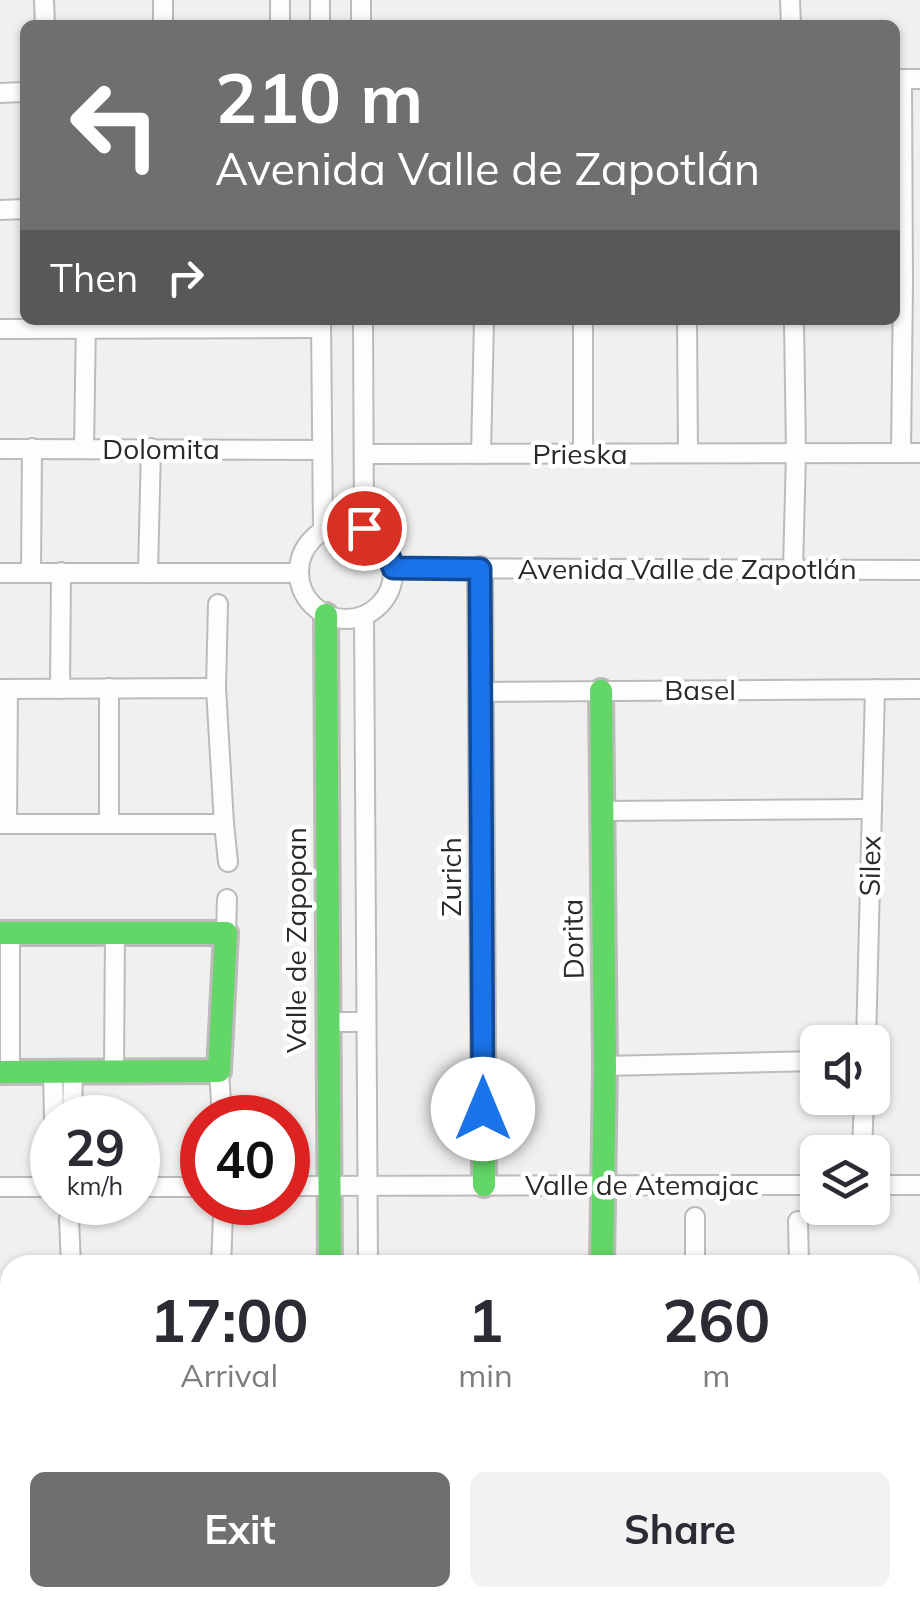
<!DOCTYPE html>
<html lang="en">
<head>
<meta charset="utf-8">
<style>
	body { margin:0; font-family:Mulish,sans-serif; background:#f2f2f3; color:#2b2b33; height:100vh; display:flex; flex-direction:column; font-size:38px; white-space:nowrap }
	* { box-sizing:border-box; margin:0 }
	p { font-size:32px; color:#7c7c81 }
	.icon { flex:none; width:55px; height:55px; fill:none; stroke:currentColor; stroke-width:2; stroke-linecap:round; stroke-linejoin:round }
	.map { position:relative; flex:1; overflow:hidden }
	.side { position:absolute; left:0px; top:1255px; width:920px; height:352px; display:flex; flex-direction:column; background:#fff; border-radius:30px 30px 0 0; box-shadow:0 2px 8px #0004 }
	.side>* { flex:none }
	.hud { position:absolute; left:20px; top:20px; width:880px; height:305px; border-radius:15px; box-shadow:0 2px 8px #0004; background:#706f6e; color:#fff; overflow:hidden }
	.controls { position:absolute; left:800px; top:1025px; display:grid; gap:20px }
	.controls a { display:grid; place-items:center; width:90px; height:90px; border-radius:15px; background:#fff; box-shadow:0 2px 8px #0004; font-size:50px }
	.speed { position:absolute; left:30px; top:1095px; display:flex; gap:20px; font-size:50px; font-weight:700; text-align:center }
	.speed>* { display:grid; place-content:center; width:130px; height:130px; border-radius:50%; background:#fff; box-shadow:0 2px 8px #0004; line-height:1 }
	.speed small { font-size:25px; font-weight:400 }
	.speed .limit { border:15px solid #d22; background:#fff; color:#111 }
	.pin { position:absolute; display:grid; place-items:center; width:85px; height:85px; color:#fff; margin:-42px; border:5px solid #fff; border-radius:50%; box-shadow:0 2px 10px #0007 }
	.me { position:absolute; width:110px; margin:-55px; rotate:0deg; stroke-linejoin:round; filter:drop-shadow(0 0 8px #0008) }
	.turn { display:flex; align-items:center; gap:35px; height:210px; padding:0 30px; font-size:45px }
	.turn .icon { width:130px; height:130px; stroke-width:2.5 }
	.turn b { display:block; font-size:70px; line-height:85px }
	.then { display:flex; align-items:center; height:95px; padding:0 30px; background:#0003; gap:20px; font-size:38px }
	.eta { display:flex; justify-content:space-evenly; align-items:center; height:170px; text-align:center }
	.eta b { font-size:60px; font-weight:700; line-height:70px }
	.action { display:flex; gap:20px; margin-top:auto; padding:20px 30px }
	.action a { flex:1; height:115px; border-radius:15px; background:#706f6e; color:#fff; font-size:40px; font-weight:700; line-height:115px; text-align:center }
	.action a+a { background:#f2f2f3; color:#2b2b33 }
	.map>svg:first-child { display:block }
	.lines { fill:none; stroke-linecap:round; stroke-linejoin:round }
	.street-casing { stroke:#bcbbba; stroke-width:22 }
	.fast-casing { stroke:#bcbbba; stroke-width:28 }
	.street { stroke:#fdfdfd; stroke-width:18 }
	.fast { stroke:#63d668; stroke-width:22 }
	.route-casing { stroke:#114b97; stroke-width:25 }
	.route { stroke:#1a73e8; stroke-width:18 }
	.labels { text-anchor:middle; stroke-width:9; stroke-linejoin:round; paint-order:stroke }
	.street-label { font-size:28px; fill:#2b2a29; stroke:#fff }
</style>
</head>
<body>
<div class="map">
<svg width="920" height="1606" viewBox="0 0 920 1606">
	<rect width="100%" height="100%" fill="#f1f0ef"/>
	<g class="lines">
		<defs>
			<g id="street">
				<path d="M44 0 45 25"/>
				<path d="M790 0 791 25"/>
				<path d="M163 25V0"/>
				<path d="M280 25V0"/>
				<path d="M320 25V0"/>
				<path d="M361 25V0"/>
				<path d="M895 79H920"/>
				<path d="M0 93 25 92"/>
				<path d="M0 210 25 209"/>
				<path d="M321 320 323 531"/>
				<path d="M363 320 364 529"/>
				<path d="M583 320V454"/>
				<path d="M687 320 688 453"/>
				<path d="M0 329 321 328"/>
				<path d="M84 448 86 320"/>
				<path d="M0 449 322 450"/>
				<path d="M901 453 903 284 902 79"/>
				<path d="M364 454 920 453"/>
				<path d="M481 454 484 320"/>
				<circle cx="346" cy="572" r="47"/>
				<path d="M393 568 920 570"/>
				<path d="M793 570 796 453 794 320"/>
				<path d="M31 572 32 448"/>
				<path d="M0 573H298"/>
				<path d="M148 573 151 448"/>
				<path d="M364 616 368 1265"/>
				<path d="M216 688 218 604"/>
				<path d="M0 689 216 688 224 824H0"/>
				<path d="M60 689 61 572"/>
				<path d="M479 692 920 689"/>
				<path d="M602 811 872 809"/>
				<path d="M109 823V688"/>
				<path d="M7 824 8 689"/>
				<path d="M224 824 228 862"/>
				<path d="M10 933V1072"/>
				<path d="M226 933 227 899"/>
				<path d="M327 1022H366"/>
				<path d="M866 1042 875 689"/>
				<path d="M605 1066 818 1061"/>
				<path d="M53 1070 54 1118"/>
				<path d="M219 1071 222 1118"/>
				<path d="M114 1072 115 933"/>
				<path d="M72 1118 73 1071"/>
				<path d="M862 1152 864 1098"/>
				<path d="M872 1185H920"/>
				<path d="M288 1186 818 1185"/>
				<path d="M0 1187H52"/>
				<path d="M138 1187H202"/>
				<path d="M69 1219 71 1265"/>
				<path d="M798 1221 799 1265"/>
				<path d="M221 1265 223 1215"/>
				<path d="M695 1265V1217"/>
				<path d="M910 1295H920"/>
				<path d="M0 1302H10"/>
				<path d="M910 1437H920"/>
				<path d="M910 1546 920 1545"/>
				<path d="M220 1598V1606"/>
				<path d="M369 1598V1606"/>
				<path d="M591 1598V1606"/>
				<path d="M698 1598V1606"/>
				<path d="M801 1598V1606"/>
				<path d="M906 1598V1606"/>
				<path d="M76 1606V1598"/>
				<path d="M331 1606V1598"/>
				<path d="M477 1606V1598"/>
			</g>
			<g id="fast">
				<path d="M480 569 484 1185"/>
				<path d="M326 615 330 1265"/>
				<path d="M601 691 605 1066 602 1265"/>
				<path d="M0 933H226L219 1071 0 1072"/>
			</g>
		</defs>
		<use href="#street" class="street-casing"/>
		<use href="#fast" class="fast-casing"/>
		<use href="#street" class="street"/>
		<use href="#fast" class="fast"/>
	</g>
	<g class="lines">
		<defs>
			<path id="route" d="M364 528C381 539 388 549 393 568L480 569 483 1109"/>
		</defs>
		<use href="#route" class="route-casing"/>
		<use href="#route" class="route"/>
	</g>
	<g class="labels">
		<g class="street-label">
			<text x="161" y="459">Dolomita</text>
			<text x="580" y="464">Prieska</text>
			<text x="687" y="579">Avenida Valle de Zapotlán</text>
			<text x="700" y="700">Basel</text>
			<text transform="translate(870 866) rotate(-89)" y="10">Silex</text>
			<text transform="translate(451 877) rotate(-90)" y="10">Zurich</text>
			<text transform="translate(573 939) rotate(-91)" y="10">Dorita</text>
			<text transform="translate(296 940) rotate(-90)" y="10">Valle de Zapopan</text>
			<text x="642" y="1195">Valle de Atemajac</text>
		</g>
	</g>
</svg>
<div class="controls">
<a><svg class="icon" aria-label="sound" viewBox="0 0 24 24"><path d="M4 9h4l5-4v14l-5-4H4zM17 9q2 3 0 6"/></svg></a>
<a><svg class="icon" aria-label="layers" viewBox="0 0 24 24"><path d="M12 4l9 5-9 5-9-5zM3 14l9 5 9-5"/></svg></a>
</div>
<div class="speed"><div>29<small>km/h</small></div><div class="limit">40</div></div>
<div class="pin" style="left:364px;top:528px;background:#d93025"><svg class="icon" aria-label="arrive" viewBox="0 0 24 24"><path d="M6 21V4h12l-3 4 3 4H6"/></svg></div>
<svg class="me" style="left:483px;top:1109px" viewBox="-20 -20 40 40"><circle r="19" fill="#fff"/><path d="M0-13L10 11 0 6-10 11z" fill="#1a73e8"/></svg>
<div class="hud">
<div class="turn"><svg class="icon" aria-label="left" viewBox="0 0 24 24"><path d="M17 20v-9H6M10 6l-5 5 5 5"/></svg><div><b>210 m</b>Avenida Valle de Zapotlán</div></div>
<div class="then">Then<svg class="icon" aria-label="right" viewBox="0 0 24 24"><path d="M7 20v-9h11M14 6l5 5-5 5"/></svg></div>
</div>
<section class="side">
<div class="eta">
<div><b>17:00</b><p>Arrival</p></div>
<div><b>1</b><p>min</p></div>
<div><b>260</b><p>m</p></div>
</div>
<div class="action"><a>Exit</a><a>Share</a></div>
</section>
</div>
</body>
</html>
